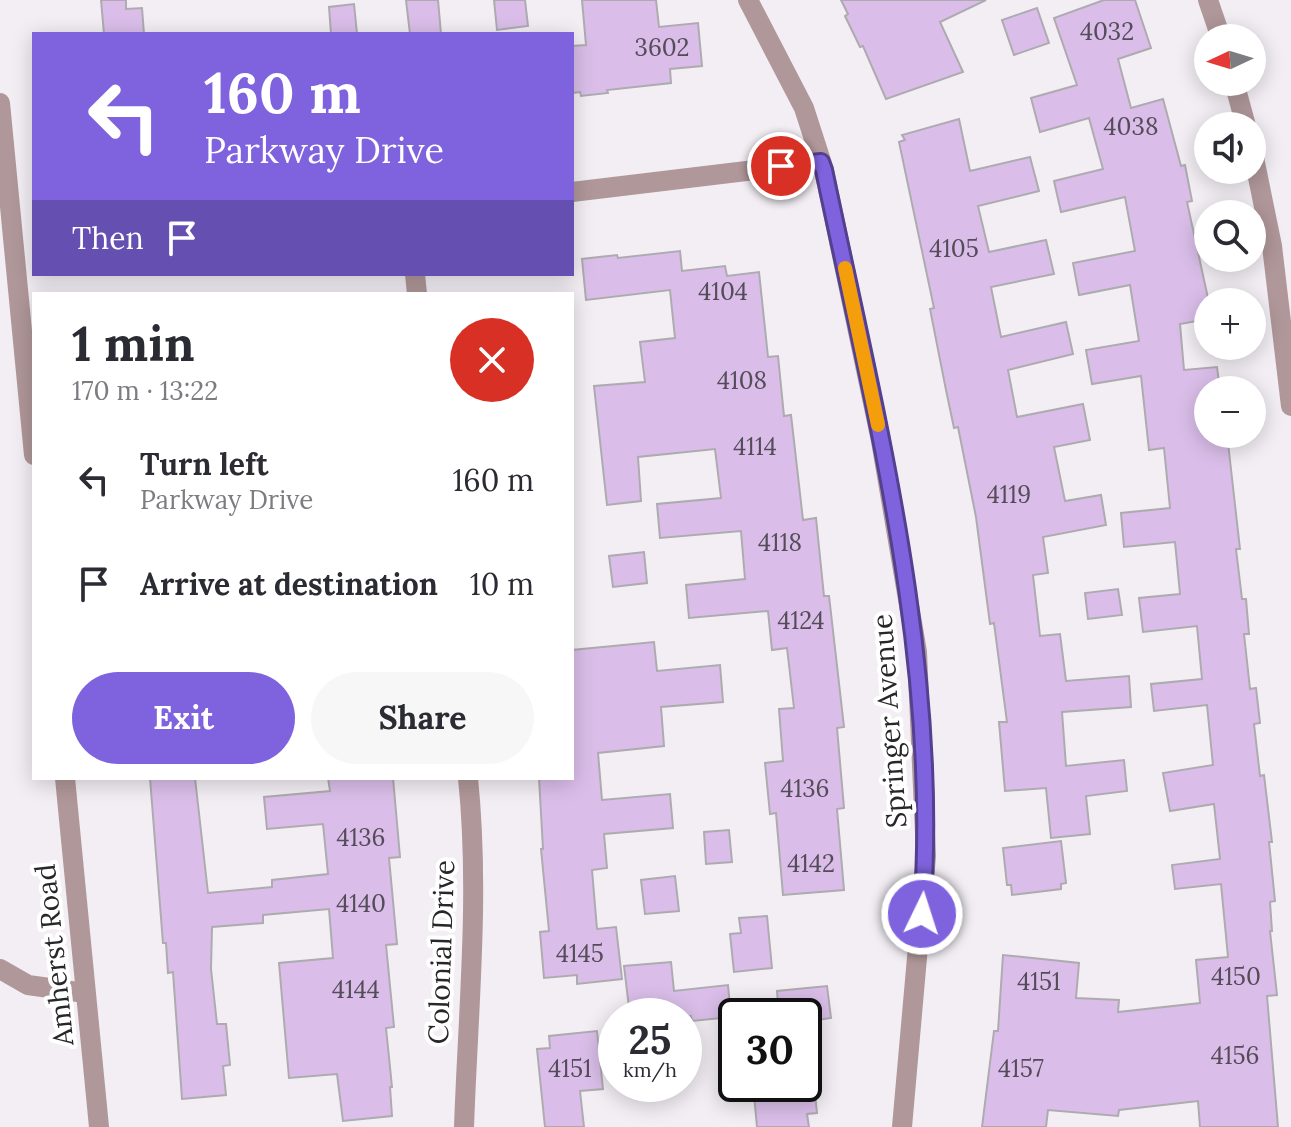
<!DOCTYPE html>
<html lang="en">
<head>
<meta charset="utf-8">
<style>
	body { margin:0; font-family:Lora,serif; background:#f7f7f7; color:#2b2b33; height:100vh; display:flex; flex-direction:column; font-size:30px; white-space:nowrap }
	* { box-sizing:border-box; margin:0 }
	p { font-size:26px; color:#7c7c81 }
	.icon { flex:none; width:44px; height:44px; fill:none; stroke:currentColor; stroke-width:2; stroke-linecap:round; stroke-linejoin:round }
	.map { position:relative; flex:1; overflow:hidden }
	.details { position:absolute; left:32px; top:292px; width:542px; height:488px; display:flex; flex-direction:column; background:#fff; border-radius:0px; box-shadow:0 4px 20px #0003 }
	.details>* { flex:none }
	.guide { position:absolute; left:32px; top:32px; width:542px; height:244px; border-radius:0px; box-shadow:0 4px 20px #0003; background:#7f63de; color:#fff; overflow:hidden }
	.needle { width:52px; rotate:266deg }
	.controls { position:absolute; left:1194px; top:24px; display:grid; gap:16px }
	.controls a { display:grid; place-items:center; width:72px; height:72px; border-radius:50%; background:#fff; box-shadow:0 4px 20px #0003; font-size:40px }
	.speed { position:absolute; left:598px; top:998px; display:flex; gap:16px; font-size:40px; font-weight:700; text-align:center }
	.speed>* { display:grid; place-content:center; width:104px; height:104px; border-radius:50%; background:#fff; box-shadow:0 4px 20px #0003; line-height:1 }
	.speed small { font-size:20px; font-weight:400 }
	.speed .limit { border:4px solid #111; border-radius:12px; background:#fff; color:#111 }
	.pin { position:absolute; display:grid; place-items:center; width:68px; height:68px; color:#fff; margin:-34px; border:4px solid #fff; border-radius:50%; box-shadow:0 2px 8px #0007 }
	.me { position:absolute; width:88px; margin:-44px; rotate:4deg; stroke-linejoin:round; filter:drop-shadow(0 0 6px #0008) }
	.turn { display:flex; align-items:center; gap:28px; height:168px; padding:0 40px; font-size:36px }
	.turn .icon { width:104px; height:104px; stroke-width:2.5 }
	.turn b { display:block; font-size:56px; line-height:68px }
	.then { display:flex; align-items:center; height:76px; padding:0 40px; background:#0003; gap:16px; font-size:30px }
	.round { display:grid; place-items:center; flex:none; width:84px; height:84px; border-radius:42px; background:#f7f7f7 }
	.summary { display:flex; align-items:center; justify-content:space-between; height:136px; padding:0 40px }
	h1 { font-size:48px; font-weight:800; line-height:60px }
	.primary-button { display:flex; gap:16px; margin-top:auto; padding:16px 40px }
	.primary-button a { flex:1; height:92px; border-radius:48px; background:#7f63de; color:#fff; font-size:32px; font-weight:800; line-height:92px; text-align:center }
	.primary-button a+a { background:#f7f7f7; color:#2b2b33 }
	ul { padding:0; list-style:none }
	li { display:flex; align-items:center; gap:24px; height:104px; padding:0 40px }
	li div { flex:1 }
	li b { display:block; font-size:30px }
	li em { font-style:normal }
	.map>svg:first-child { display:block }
	.building { fill:#dabee9; stroke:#aeabb0; stroke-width:2 }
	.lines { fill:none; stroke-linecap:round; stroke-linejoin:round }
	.minor { stroke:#b09799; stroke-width:20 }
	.route-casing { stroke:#534090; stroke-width:20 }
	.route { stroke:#7f63de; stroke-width:14 }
	.slow { stroke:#f59e0b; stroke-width:14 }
	.labels { text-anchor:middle; stroke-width:8; stroke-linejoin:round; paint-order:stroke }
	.number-label { font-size:24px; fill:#544c58 }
	.street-label { font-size:28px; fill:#272628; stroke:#fff }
</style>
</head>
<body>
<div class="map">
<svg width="1291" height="1127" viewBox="0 0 1291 1127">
	<rect width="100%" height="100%" fill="#f2eef4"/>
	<g class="building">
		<path d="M101 0H126V9L142 8 144 34H104Z"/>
		<path d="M406 0H438L441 34H410Z"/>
		<path d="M494 0H525L528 26 497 30Z"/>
		<path d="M582 0H656L659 27 698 23 702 66 670 69 671 83 607 90 608 93 581 96 580 92 572 93V46L586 45Z"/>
		<path d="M841 0H986L940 22 963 72 886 99 863 46 860 47 845 16 848 14Z"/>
		<path d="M1104 0H1135L1151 48 1118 59 1131 108 1163 99 1181 166 1185 165 1192 201 1187 202 1208 298V319L1180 324 1184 370 1217 367 1220 390H1208V434H1227L1240 549H1236L1242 599H1246L1249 634H1244L1250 689 1256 688 1260 723 1254 724 1260 776 1264 775 1272 842H1269L1275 901 1270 902 1272 931H1270L1277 995 1267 996 1278 1127H1200L1198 1101 1119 1110 1118 1116 1048 1110 1046 1127H982L994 1031H998L1003 955 1079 963 1076 998 1119 1000 1118 1012 1200 1003 1196 960 1228 957 1221 884 1175 889 1172 865 1220 859 1214 804 1170 811 1163 773 1213 765 1207 705 1154 711 1151 684 1202 679 1197 626 1143 632 1139 598 1180 594 1175 542 1124 547 1121 513 1170 508 1164 448 1149 450 1141 376 1092 384 1086 350 1139 341 1130 285 1079 295 1073 263 1135 251 1125 197 1061 212 1054 181 1103 169 1089 118 1040 132 1031 98 1077 85 1054 18Z"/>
		<path d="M354 4 357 34H331L329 7Z"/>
		<path d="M1037 8 1049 43 1014 55 1002 20Z"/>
		<path d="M959 119 970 171 1030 157 1039 191 978 206 989 252 1046 240 1054 274 991 287 1001 337 1066 322 1073 354 1008 370 1017 417 1083 404 1090 440 1054 447 1065 501 1101 495 1106 525 1043 537 1048 573 1033 575 1040 636 1060 634 1066 681 1129 676 1131 707 1062 712 1066 766 1124 760 1127 791 1086 796 1090 834 1051 838 1046 788 1005 791 999 722H1007L994 623 990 624 976 517 958 427 954 428 946 390 930 309 934 308 899 142 905 140 902 135Z"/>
		<path d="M680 251 682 271 725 266 727 276 759 272 768 357 778 356 784 416 791 415 803 520 816 518 824 596H829L844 727 837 728 844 808 837 809 844 890 783 895 776 813 770 814 765 763 783 761 779 709 794 708 787 648 772 650 768 611 689 618 686 585 745 579 741 531 660 538 657 504 721 498 715 449 638 457 641 501 607 505 594 386 645 382 640 342 675 338 670 290 586 300 582 259 617 255 618 258Z"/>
		<path d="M644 552 647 583 613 587 609 556Z"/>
		<path d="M1118 589 1122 615 1088 619 1085 593Z"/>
		<path d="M654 642 657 671 720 665 723 702 661 707 664 746 598 753 602 800 670 794 673 828 604 834 607 868 592 870 597 929 616 927 622 979 577 984V975L544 978 540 932 549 931 541 849H543L539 778H572V650Z"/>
		<path d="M150 778H195L208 893 272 887V880L328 874 323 824 267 829 264 797 330 791 328 778H393L400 857 389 858 397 944 386 945 394 1027 386 1028 392 1087H390L392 1116 343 1121 337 1074 289 1078 279 963 333 958 329 909 263 915V923L212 927 211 969 217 1024H226L230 1065 223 1066 226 1095 182 1099 173 972 168 973 166 943H163Z"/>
		<path d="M729 830 732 862 706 864 704 832Z"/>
		<path d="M1061 841 1066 883 1061 884V889L1012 895 1011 885H1007L1003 848Z"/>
		<path d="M675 876 679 911 645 914 641 880Z"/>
		<path d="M767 916 772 968 734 972 730 934 741 933 739 918Z"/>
		<path d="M671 962 674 991 728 985 731 1017 692 1021 691 1016H630L624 966Z"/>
		<path d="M827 986 831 1018 804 1022V1016H779L777 991Z"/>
		<path d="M597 1031 603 1089 580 1091 584 1127H545L537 1049 550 1048 549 1036Z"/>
		<path d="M753 1084H814L817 1113 807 1114 809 1127H757Z"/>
	</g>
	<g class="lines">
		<g class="minor">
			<path d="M748 0 804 108 824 170 881 441 917 652 926 856 902 1127"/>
			<path d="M1208 0 1221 38"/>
			<path d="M1234 82 1246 126"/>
			<path d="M0 103 34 455"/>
			<path d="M1252 148 1272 246 1291 406"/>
			<path d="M572 192 821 162"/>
			<path d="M415 274 417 294"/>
			<path d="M65 778 99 1127"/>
			<path d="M0 969 28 985 85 993"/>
			<path d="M464 1127C468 1011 480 894 468 778"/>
		</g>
	</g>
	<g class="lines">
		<defs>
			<path id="route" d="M781 166 821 162 824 170C875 414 941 662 922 914"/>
		</defs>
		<use href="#route" class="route-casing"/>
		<use href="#route" class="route"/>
		<path class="slow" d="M845 268 878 425"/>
	</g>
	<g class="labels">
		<g class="number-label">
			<text x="1107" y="40">4032</text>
			<text x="662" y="56">3602</text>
			<text x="1131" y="135">4038</text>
			<text x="954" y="257">4105</text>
			<text x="723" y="300">4104</text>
			<text x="742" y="389">4108</text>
			<text x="755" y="455">4114</text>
			<text x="1009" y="503">4119</text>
			<text x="780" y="551">4118</text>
			<text x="801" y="629">4124</text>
			<text x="805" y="797">4136</text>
			<text x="361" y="846">4136</text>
			<text x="811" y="872">4142</text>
			<text x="361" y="912">4140</text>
			<text x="580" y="962">4145</text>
			<text x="1236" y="985">4150</text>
			<text x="1039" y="990">4151</text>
			<text x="356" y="998">4144</text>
			<text x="1235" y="1064">4156</text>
			<text x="570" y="1077">4151</text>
			<text x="1021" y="1077">4157</text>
		</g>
		<g class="street-label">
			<text transform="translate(889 721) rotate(-94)" y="10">Springer Avenue</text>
			<text transform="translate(441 952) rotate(-88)" y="10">Colonial Drive</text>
			<text transform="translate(54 955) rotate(-96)" y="10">Amherst Road</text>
		</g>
	</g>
</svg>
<div class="controls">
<a><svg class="needle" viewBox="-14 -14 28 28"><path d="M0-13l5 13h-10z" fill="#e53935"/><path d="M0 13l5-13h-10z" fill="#7c7c81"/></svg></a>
<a><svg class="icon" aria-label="sound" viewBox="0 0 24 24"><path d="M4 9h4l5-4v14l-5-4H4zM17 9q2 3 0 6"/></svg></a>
<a><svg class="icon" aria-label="search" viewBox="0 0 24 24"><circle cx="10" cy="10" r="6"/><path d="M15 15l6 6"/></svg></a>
<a>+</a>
<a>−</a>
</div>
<div class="speed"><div>25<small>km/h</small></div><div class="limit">30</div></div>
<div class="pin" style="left:781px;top:166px;background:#d93025"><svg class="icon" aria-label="arrive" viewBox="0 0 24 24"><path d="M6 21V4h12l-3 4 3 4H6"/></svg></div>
<svg class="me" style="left:922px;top:914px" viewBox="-20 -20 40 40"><circle r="17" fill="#7f63de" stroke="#fff" stroke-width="3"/><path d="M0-11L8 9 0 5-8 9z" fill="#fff"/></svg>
<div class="guide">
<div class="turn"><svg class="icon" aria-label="left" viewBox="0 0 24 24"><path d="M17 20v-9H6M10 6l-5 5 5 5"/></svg><div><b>160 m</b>Parkway Drive</div></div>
<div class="then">Then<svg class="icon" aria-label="arrive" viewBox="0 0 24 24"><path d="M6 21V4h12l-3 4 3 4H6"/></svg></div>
</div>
<section class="details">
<div class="summary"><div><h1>1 min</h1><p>170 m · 13:22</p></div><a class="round" style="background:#d93025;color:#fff"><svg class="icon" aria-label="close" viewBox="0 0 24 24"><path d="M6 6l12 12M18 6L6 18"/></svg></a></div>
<ul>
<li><svg class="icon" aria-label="left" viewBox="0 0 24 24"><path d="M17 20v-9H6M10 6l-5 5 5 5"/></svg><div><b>Turn left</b><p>Parkway Drive</p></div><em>160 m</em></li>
<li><svg class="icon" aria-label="arrive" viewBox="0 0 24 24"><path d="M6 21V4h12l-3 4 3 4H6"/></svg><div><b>Arrive at destination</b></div><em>10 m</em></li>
</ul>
<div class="primary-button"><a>Exit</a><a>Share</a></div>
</section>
</div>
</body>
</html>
